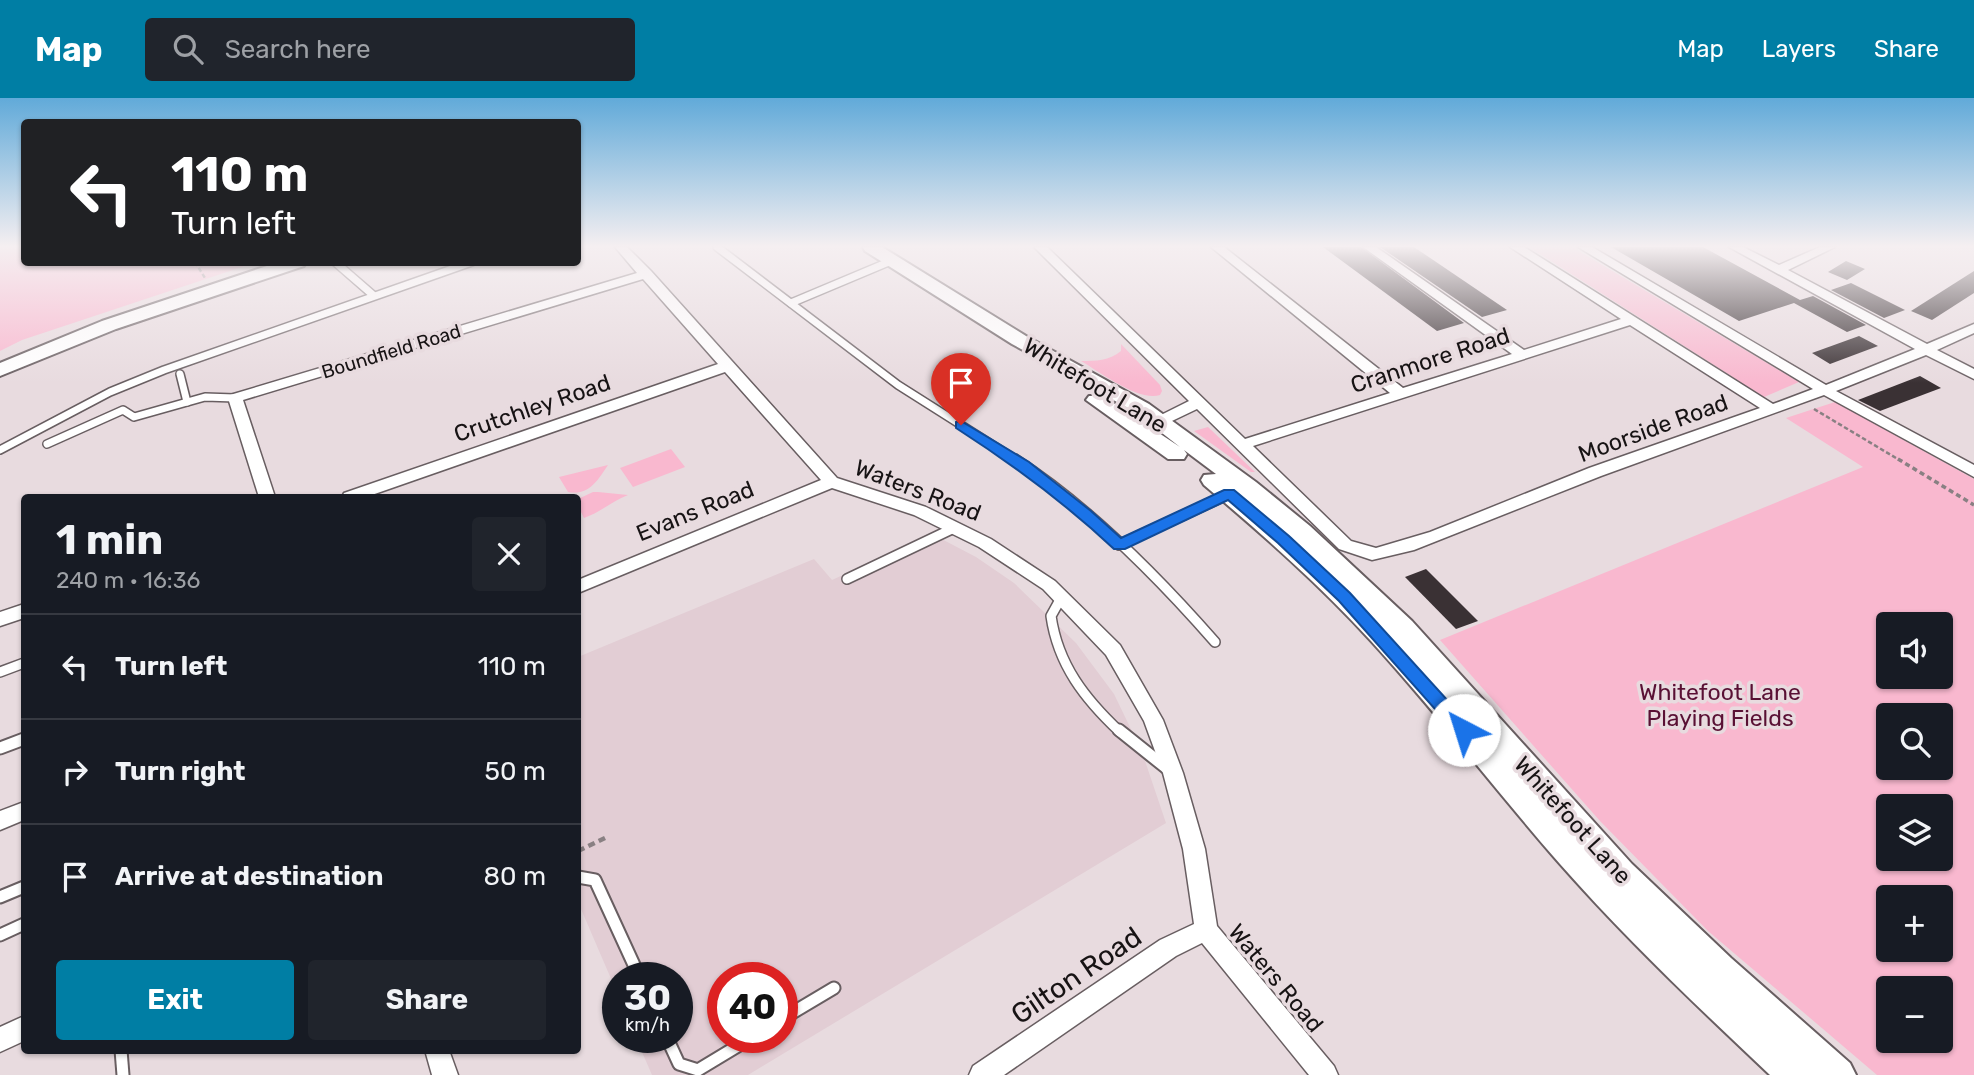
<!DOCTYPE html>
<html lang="en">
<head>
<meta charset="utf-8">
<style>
	body { margin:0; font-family:Rubik,sans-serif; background:#20242c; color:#f1f3f6; height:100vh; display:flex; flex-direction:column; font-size:26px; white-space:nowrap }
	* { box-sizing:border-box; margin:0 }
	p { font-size:23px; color:#9ea1a6 }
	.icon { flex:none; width:38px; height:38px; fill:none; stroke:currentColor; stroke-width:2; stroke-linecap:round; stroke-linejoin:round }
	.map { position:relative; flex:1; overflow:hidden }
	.details { position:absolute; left:21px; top:396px; width:560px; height:560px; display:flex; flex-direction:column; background:#171b24; border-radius:7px; box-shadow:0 2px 5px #0004 }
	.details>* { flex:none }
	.top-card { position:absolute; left:21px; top:21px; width:560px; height:147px; border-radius:7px; box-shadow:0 2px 5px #0004; background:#202124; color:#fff; overflow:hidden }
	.controls { position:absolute; left:1876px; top:514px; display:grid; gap:14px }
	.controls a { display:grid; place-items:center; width:77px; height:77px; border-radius:7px; background:#171b24; box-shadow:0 2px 5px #0004; font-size:35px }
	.speed { position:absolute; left:602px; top:864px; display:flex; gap:14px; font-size:35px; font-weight:700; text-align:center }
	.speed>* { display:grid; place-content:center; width:91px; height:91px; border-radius:50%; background:#171b24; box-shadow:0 2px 5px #0004; line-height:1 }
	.speed small { font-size:18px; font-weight:400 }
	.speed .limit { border:10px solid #d22; background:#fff; color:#111 }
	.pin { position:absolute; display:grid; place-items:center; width:60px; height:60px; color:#fff; margin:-72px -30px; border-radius:50% 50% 50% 0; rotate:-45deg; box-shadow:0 0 7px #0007 }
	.pin .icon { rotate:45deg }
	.me { position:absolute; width:77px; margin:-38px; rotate:320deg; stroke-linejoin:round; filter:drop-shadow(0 0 5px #0008) }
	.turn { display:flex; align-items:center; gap:24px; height:147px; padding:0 35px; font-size:32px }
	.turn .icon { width:91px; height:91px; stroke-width:2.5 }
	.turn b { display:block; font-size:49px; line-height:60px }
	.round { display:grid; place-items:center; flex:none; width:74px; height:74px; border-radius:7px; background:#20242c }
	.summary { display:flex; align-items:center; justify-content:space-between; height:119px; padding:0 35px }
	h1 { font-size:42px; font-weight:700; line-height:52px }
	.primary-button { display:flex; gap:14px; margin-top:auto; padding:14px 35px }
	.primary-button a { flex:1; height:80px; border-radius:7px; background:#007ea4; color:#fff; font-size:28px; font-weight:700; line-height:80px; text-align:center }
	.primary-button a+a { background:#20242c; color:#f1f3f6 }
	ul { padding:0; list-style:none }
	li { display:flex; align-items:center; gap:21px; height:105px; padding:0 35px; border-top:2px solid #363941 }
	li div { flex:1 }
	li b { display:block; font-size:26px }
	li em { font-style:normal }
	header { display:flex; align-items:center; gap:42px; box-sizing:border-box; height:98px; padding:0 35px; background:#007ea4; color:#fff }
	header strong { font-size:33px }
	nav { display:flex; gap:38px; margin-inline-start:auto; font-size:24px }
	.search { width:490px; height:63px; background:#20242c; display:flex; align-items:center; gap:18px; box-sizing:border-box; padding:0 24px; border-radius:7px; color:#9ea1a6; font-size:26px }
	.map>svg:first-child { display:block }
	.built { fill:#e2cdd4; fill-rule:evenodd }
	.green { fill:#f9b8cf; fill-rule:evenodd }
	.building { fill:#3a3134 }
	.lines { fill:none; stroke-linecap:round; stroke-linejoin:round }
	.lane-far2-casing { stroke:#685e61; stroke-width:10 }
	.lane-far1-casing { stroke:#685e61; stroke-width:12 }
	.lane-casing { stroke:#685e61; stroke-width:15 }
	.street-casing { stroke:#685e61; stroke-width:3 }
	.secondary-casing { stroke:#685e61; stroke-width:4 }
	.path-far2 { stroke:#898083; stroke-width:2.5; stroke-dasharray:4.5 2.5; stroke-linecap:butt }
	.path-far1 { stroke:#898083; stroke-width:3.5; stroke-dasharray:5 3.5; stroke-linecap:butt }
	.path { stroke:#898083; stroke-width:4.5; stroke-dasharray:7 4.5; stroke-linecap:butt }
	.lane-far2 { stroke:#fff; stroke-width:7 }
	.lane-far1 { stroke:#fff; stroke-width:9 }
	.lane { stroke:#fff; stroke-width:11 }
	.street { fill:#fff; fill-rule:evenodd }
	.secondary { fill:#fff; fill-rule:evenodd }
	.route { fill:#1a73e8; stroke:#114b97; stroke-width:2 }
	.labels { text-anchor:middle; stroke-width:7; stroke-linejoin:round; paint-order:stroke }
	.far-street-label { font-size:19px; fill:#171314; stroke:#e8dbdf }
	.street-label { font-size:23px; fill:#171314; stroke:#e8dbdf }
	.park-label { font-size:23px; fill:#591034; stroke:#e8dbdf }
	.near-street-label { font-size:28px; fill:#171314; stroke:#e8dbdf }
</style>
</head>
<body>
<header>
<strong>Map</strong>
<div class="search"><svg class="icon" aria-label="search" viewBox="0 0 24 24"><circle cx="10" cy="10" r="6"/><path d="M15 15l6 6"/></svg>Search here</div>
<nav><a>Map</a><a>Layers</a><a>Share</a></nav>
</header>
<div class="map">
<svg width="1974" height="977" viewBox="0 0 1974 977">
	<rect width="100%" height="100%" fill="#e8dbdf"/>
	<path class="built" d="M932 436 976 459 1014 485 1076 545 1114 596 1142 654 1166 725 748 977H652L636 940H677V880H618V897L578 804V559L814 461 832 482ZM723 880H782V940H723Z"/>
	<g class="green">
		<path d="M0 149H24V164L254 165 22 242 0 253Z"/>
		<path d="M1529 149H1572L1799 284 1764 299Z"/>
		<path d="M1121 246 1160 287 1162 293 1160 297C1139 304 1100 274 1081 263 1096 263 1109 263 1121 253Z"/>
		<path d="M1835 304 1974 381V977H1877L1708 833 1600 723 1440 542 1863 369 1786 320ZM1888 527H1941V579H1888ZM1888 618H1941V670H1888ZM1888 709H1941V761H1888ZM1888 800H1941V852H1888ZM1888 891H1941V943H1888Z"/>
		<path d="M1208 329 1255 374H1251L1194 333Z"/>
		<path d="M671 351 685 369 633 389 620 370Z"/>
		<path d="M608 367C598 382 589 398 568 394L559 379Z"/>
		<path d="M593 394H598L628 397C612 403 601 414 584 420L578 408V401Z"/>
	</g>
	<g class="building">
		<path d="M1323 149H1361L1464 225 1437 233Z"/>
		<path d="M1380 149H1414L1507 212 1482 219Z"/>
		<path d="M1611 149H1703L1800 202 1813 198 1866 227 1847 234 1794 205 1739 223Z"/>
		<path d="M1846 163 1865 171 1847 182 1828 174Z"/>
		<path d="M1974 173V195L1932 222 1911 213Z"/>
		<path d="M1851 185 1905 212 1884 220 1831 192Z"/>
		<path d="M1859 238 1878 248 1830 266 1812 255Z"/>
		<path d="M1920 278 1941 290 1880 313 1858 302Z"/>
		<path d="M1426 471 1478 523 1456 531 1405 479Z"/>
	</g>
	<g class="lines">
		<defs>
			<g id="lane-far2">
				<path d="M717 149 898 287 1018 363"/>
				<path d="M335 164 373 197"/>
				<path d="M791 205 891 163"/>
				<path d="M180 276 187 304"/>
				<path d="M47 346 123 312 134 319 205 299 235 300"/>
				<path d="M0 352 110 294 164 272 472 164"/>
			</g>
			<g id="lane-far1">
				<path d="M1015 361C1088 408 1158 479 1215 544"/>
				<path d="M1119 447 1229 396"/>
				<path d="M847 481 954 430"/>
				<path d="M1061 500 1051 518C1058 567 1085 601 1120 634"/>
				<path d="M0 574 24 565"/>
			</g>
			<g id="lane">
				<path d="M1119 632 1169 672"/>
				<path d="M0 650 24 641"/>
				<path d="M578 779 595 782 640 880"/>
				<path d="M0 799 24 789"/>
				<path d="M0 837 24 826"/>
				<path d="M782 921 834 890"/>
				<path d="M667 940 679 966 698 972 751 940"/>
				<path d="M121 952 123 977"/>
			</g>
			<g id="street">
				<path d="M615 149H627L651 173 837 380 926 409 991 441 1055 483 1120 547 1163 622 1183 675 1205 751 1217 828 1334 968 1338 977H1309L1202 845 1176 858 1004 977H969L973 968 1160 842 1194 826 1183 751 1163 675 1144 623 1106 557 1043 491 979 449 914 417 832 390 578 495V482L821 382 725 274 366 399H342L344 395 718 266 643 181 243 302 275 399H259L228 300 230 297 637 175Z"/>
				<path d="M1034 149H1047L1245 341 1390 295 1211 149H1224L1403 290 1512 256 1363 149H1376L1524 252 1621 221 1510 149H1524L1773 306 1813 291 1578 149H1592L1826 287 1915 251 1729 149H1743L1779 167 1820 149H1835L1788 172 1927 246 1974 226V235L1937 252 1974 271V281L1926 257 1836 293 1974 367V379L1824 297 1601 378 1414 452 1372 462 1339 451 1197 311 1151 333H1141L1138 330 1141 327 1189 303ZM1630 227 1760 310 1589 370 1430 434 1376 450 1351 443 1253 348Z"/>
				<path d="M24 506V520L0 528V514Z"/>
				<path d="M24 704V722L0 732V713Z"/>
				<path d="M24 918V943L0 954V929Z"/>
				<path d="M425 952H449L458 977H432Z"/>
			</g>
			<g id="secondary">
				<path d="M863 149H882L1026 238 1149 306 1256 384 1310 428 1412 523 1632 766 1731 860 1850 965 1856 977H1770C1698 909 1626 841 1560 766 1496 693 1437 615 1371 543 1320 487 1262 436 1204 387L1201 382 1204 377 1216 376 1184 352 1187 356 1184 361H1168L1086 302 1089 298H1103L1180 349 1135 314 1012 246 865 153Z"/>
				<path d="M279 164H306L304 168 116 231 0 278V265L102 223Z"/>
			</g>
		</defs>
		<use href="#lane-far2" class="lane-far2-casing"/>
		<use href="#lane-far1" class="lane-far1-casing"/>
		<use href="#lane" class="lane-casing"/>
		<use href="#street" class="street-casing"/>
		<use href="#secondary" class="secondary-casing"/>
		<g class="path-far2">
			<path d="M195 164 205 180"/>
			<path d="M1814 311 1901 363"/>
		</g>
		<path class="path-far1" d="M1898 361 1974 407"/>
		<path class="path" d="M578 753 607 739"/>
		<use href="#lane-far2" class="lane-far2"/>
		<use href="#lane-far1" class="lane-far1"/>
		<use href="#lane" class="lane"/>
		<use href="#street" class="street"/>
		<use href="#secondary" class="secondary"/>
	</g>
	<linearGradient id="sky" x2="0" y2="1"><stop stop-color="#61aad9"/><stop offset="0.52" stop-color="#f5eff1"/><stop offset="1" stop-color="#f5eff1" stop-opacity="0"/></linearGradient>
	<rect width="1974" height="285" fill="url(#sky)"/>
	<path class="route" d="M961 323 1029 364 1091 413 1121 440 1224 392H1234L1289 438 1350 495 1470 627 1473 632 1470 637 1464 640 1458 637 1339 503 1278 445 1228 402 1125 451H1114C1065 405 1012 366 956 330V324Z"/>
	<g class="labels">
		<g class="far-street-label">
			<text transform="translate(391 253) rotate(-17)" y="7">Boundfield Road</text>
		</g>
		<g class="street-label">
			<text transform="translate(1430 262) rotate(-18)" y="8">Cranmore Road</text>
			<text transform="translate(1095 287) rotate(31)" y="8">Whitefoot Lane</text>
			<text transform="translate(532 310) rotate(-19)" y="8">Crutchley Road</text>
			<text transform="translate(1653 330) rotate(-20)" y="8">Moorside Road</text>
			<text transform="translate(918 392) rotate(21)" y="8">Waters Road</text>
			<text transform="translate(695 413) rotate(-22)" y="8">Evans Road</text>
			<text transform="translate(1573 722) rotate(48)" y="8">Whitefoot Lane</text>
			<text transform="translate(1276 880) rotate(50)" y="8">Waters Road</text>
		</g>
		<g class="park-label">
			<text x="1720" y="602">Whitefoot Lane<tspan x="1720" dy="26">Playing Fields</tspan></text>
		</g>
		<g class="near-street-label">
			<text transform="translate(1076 877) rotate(-34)" y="10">Gilton Road</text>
		</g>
	</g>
</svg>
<div class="controls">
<a><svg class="icon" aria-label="sound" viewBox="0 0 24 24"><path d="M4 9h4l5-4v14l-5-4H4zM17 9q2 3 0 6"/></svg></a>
<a><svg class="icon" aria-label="search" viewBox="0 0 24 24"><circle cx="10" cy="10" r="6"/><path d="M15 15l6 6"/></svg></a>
<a><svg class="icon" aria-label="layers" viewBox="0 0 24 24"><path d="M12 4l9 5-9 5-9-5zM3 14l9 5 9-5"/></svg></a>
<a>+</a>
<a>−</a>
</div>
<div class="speed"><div>30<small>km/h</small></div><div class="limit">40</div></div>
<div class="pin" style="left:961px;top:327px;background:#d93025"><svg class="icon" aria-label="arrive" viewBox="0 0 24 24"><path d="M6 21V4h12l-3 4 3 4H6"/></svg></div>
<svg class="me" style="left:1464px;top:632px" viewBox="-20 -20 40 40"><circle r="19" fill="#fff"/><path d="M0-13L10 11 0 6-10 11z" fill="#1a73e8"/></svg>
<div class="top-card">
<div class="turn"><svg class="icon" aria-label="left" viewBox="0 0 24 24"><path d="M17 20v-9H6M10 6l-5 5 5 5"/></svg><div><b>110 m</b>Turn left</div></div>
</div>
<section class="details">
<div class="summary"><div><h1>1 min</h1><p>240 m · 16:36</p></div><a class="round"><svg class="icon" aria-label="close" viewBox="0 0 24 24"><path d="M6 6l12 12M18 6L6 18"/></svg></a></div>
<ul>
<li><svg class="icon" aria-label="left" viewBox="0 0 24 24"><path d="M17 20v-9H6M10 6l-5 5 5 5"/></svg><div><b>Turn left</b></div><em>110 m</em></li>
<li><svg class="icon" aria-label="right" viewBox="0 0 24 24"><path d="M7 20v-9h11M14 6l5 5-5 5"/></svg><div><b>Turn right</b></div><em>50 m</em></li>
<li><svg class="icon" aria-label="arrive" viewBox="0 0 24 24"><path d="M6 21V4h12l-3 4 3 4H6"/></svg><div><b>Arrive at destination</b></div><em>80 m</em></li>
</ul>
<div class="primary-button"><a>Exit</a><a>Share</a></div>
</section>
</div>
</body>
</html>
